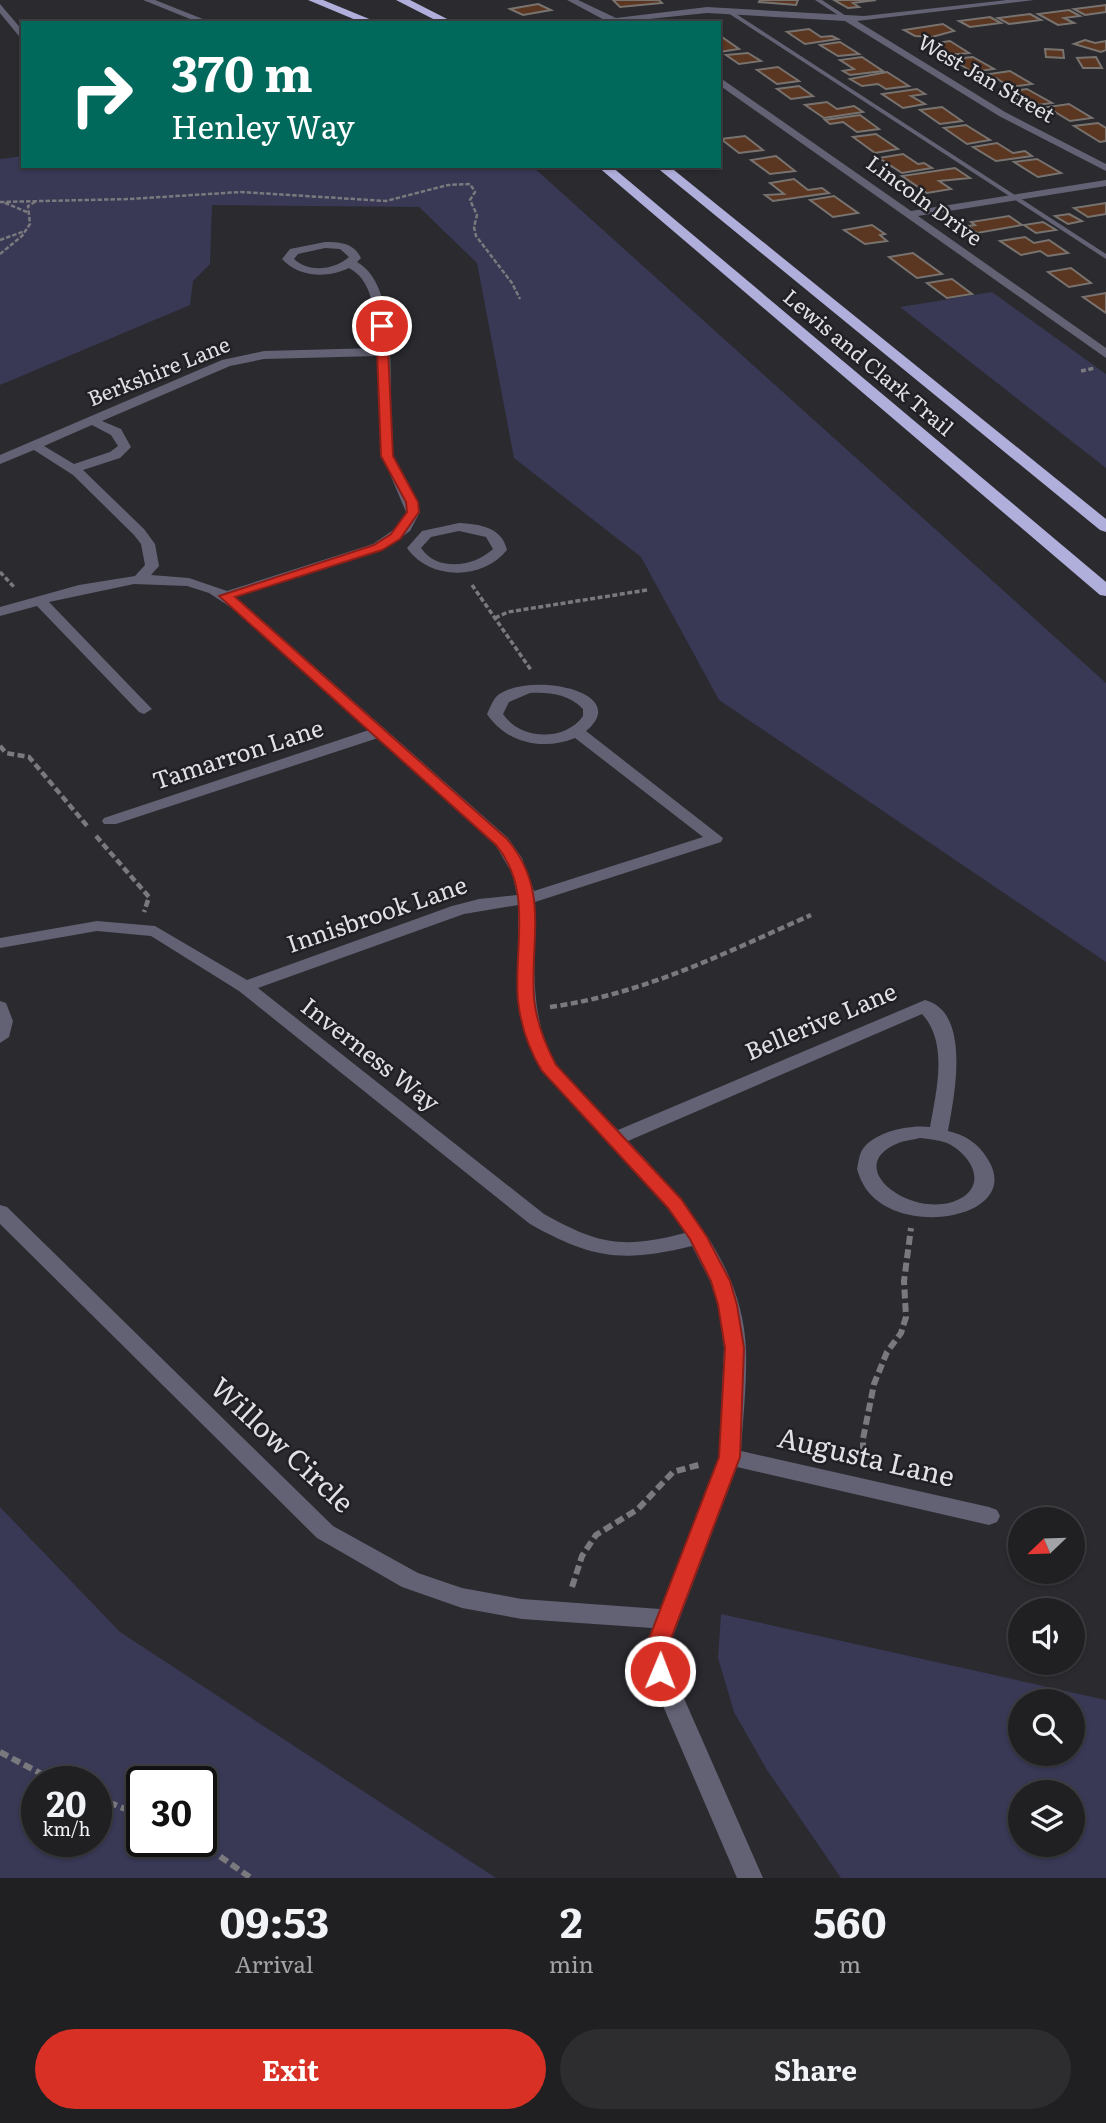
<!DOCTYPE html>
<html lang="en">
<head>
<meta charset="utf-8">
<style>
	body { margin:0; font-family:Literata,serif; background:#2d2d30; color:#f1f3f6; height:100vh; display:flex; flex-direction:column; font-size:26px; white-space:nowrap }
	* { box-sizing:border-box; margin:0 }
	p { font-size:23px; color:#a2a3a6 }
	.icon { flex:none; width:38px; height:38px; fill:none; stroke:currentColor; stroke-width:2; stroke-linecap:round; stroke-linejoin:round }
	.map { position:relative; height:1878px; overflow:hidden }
	.sheet { display:flex; flex-direction:column; background:#202023; flex:1 }
	.sheet>* { flex:none }
	.top-card { position:absolute; left:21px; top:21px; width:700px; height:147px; border-radius:0px; box-shadow:0 2px 5px #0004,0 0 0 2px #3d3e41; background:#00695c; color:#fff; overflow:hidden }
	.needle { width:46px; rotate:247deg }
	.buttons { position:absolute; left:1008px; top:1507px; display:grid; gap:14px }
	.buttons a { display:grid; place-items:center; width:77px; height:77px; border-radius:50%; background:#202023; box-shadow:0 2px 5px #0004,0 0 0 2px #3d3e41; font-size:35px }
	.speed { position:absolute; left:21px; top:1766px; display:flex; gap:14px; font-size:35px; font-weight:700; text-align:center }
	.speed>* { display:grid; place-content:center; width:91px; height:91px; border-radius:50%; background:#202023; box-shadow:0 2px 5px #0004,0 0 0 2px #3d3e41; line-height:1 }
	.speed small { font-size:18px; font-weight:400 }
	.speed .limit { border:4px solid #111; border-radius:10px; background:#fff; color:#111 }
	.pin { position:absolute; display:grid; place-items:center; width:60px; height:60px; color:#fff; margin:-30px; border:4px solid #fff; border-radius:50%; box-shadow:0 2px 7px #0007 }
	.me { position:absolute; width:77px; margin:-38px; rotate:1deg; stroke-linejoin:round; filter:drop-shadow(0 0 5px #0008) }
	.turn { display:flex; align-items:center; gap:24px; height:147px; padding:0 35px; font-size:32px }
	.turn .icon { width:91px; height:91px; stroke-width:2.5 }
	.turn b { display:block; font-size:49px; line-height:60px }
	.eta { display:flex; justify-content:space-evenly; align-items:center; height:119px; text-align:center }
	.eta b { font-size:42px; font-weight:700; line-height:49px }
	.action { display:flex; gap:14px; margin-top:auto; padding:14px 35px }
	.action a { flex:1; height:80px; border-radius:42px; background:#d93025; color:#fff; font-size:28px; font-weight:700; line-height:80px; text-align:center }
	.action a+a { background:#2d2d30; color:#f1f3f6 }
	.map>svg:first-child { display:block }
	.green { fill:#393855; fill-rule:evenodd }
	.building { fill:#5b3620; stroke:#797370; stroke-width:2 }
	.lines { fill:none; stroke-linecap:round; stroke-linejoin:round }
	.path-far3 { stroke:#7a7a7e; stroke-width:2.5; stroke-dasharray:4.5 2; stroke-linecap:butt }
	.path-far2 { stroke:#7a7a7e; stroke-width:3.5; stroke-dasharray:5 2.5; stroke-linecap:butt }
	.path-far1 { stroke:#7a7a7e; stroke-width:4.5; stroke-dasharray:7 3.5; stroke-linecap:butt }
	.path { stroke:#7a7a7e; stroke-width:6; stroke-dasharray:9 4.5; stroke-linecap:butt }
	.lane { fill:#626274; fill-rule:evenodd }
	.street { fill:#626274; fill-rule:evenodd }
	.highway { fill:#b0afdc; fill-rule:evenodd }
	.route { fill:#d93025; stroke:#8d1f18; stroke-width:2 }
	.labels { text-anchor:middle; stroke-width:5; stroke-linejoin:round; paint-order:stroke }
	.far-street-label { font-size:21px; fill:#e1e1e4; stroke:#202025 }
	.street-label { font-size:24px; fill:#e1e1e4; stroke:#202025 }
	.near-street-label { font-size:28px; fill:#e1e1e4; stroke:#202025 }
</style>
</head>
<body>
<div class="map">
<svg width="1106" height="1878" viewBox="0 0 1106 1878">
	<rect width="100%" height="100%" fill="#2a2a2f"/>
	<g class="green">
		<path d="M23 156V166H532L1106 683V962L719 700 641 557 514 458 477 263 419 207 212 205 210 264 193 281 190 305 0 385V159Z"/>
		<path d="M992 292 1106 374V468L900 307Z"/>
		<path d="M0 1507 120 1632 496 1878H0ZM37 1782H96V1841H37ZM142 1782H201V1841H142Z"/>
		<path d="M721 1614 1106 1700V1878H841L767 1770 734 1712 718 1658ZM1073 1701V1754H1020V1701ZM1073 1792V1844H1020V1792Z"/>
	</g>
	<g class="building">
		<path d="M613 0H659L662 3 620 7Z"/>
		<path d="M760 0H798L796 5 759 2Z"/>
		<path d="M834 0H876L853 3 859 7 848 8Z"/>
		<path d="M538 4 551 10 523 15 510 9Z"/>
		<path d="M1106 5V12L1085 15 1074 9Z"/>
		<path d="M1069 10 1080 16 1064 18 1074 23 1058 25 1038 14Z"/>
		<path d="M1030 14 1041 20 1009 24 998 18Z"/>
		<path d="M990 17 1001 23 970 27 959 21Z"/>
		<path d="M943 24 954 31 932 37 915 36 904 30Z"/>
		<path d="M809 29 821 37 832 36 838 39 805 44 787 32Z"/>
		<path d="M722 37 739 49 719 52V38Z"/>
		<path d="M1085 40 1095 43 1106 41V50L1101 52 1074 44Z"/>
		<path d="M950 41 969 53 948 55 929 44Z"/>
		<path d="M840 42 859 54 838 56 820 45Z"/>
		<path d="M1045 49 1063 50 1064 58 1046 57Z"/>
		<path d="M748 53 761 61 739 64 726 55Z"/>
		<path d="M862 57 883 71 850 75 843 71 854 69 840 60Z"/>
		<path d="M973 57 994 69 972 72 952 59Z"/>
		<path d="M1096 57 1102 68H1083L1077 58Z"/>
		<path d="M778 67 799 81 777 84 757 70Z"/>
		<path d="M1010 71 1032 84 1010 87 996 78 984 80 976 76Z"/>
		<path d="M887 72 909 86 886 89 878 84 862 86 850 79Z"/>
		<path d="M799 86 813 96 791 99 777 89Z"/>
		<path d="M917 89 925 94 911 96 925 104 903 108 882 94Z"/>
		<path d="M1027 89 1052 103 1030 106 1006 92Z"/>
		<path d="M827 102 837 109 854 106 863 112 824 118 805 105Z"/>
		<path d="M1069 104 1092 118 1070 121 1055 112 1042 114 1034 109Z"/>
		<path d="M942 107 962 121 940 124 920 110Z"/>
		<path d="M860 115 879 129 857 132 843 122 830 124 825 120Z"/>
		<path d="M1098 123 1106 128V141L1100 142 1074 126Z"/>
		<path d="M966 125 990 140 967 144 944 128Z"/>
		<path d="M876 134 898 149 875 153 853 137Z"/>
		<path d="M745 136 763 150 739 153 721 139Z"/>
		<path d="M997 143 1013 153 1025 151 1032 156 996 161 973 147Z"/>
		<path d="M903 154 918 164 924 163 932 168 902 173 879 158Z"/>
		<path d="M776 156 795 171 770 174 751 160Z"/>
		<path d="M1037 159 1061 173 1038 177 1014 162Z"/>
		<path d="M955 168 970 178 939 181 951 189 927 193 902 176Z"/>
		<path d="M794 179 808 190 822 188 829 193 773 201 765 195 784 194 770 183Z"/>
		<path d="M834 196 858 213 833 217 810 200Z"/>
		<path d="M1106 203V214L1088 217 1074 208Z"/>
		<path d="M1069 214 1082 221 1068 224 1055 216Z"/>
		<path d="M1009 216 1022 225 977 233 968 226 975 225 971 222Z"/>
		<path d="M1043 222 1056 230 1036 233 1024 225Z"/>
		<path d="M872 225 885 234 880 235 887 241 865 244 844 230Z"/>
		<path d="M1025 237 1034 243 1049 240 1068 253 1048 256 1040 251 1021 255 1000 241Z"/>
		<path d="M913 253 942 274 917 278 889 257Z"/>
		<path d="M1071 268 1091 283 1069 287 1048 272Z"/>
		<path d="M952 279 972 294 947 298 927 283Z"/>
		<path d="M1106 293V313L1083 297Z"/>
	</g>
	<g class="lines">
		<g class="path-far3">
			<path d="M0 202 129 199 241 192 386 201 448 185 470 184 475 192 470 200 477 215 474 227 476 236 512 283 520 299"/>
			<path d="M5 203 27 212"/>
			<path d="M0 240 25 231"/>
			<path d="M0 254 22 236 30 224 28 206 35 202"/>
		</g>
		<g class="path-far2">
			<path d="M1081 371 1095 368"/>
			<path d="M0 572 15 588"/>
			<path d="M472 585 531 670"/>
			<path d="M495 618 508 612 647 590"/>
		</g>
		<g class="path-far1">
			<path d="M0 746 6 753 29 757 88 827"/>
			<path d="M96 836 149 897 144 912"/>
			<path d="M550 1007C644 994 725 953 811 915"/>
		</g>
		<g class="path">
			<path d="M863 1465V1439L874 1384 887 1352 901 1333 906 1317 904 1281 911 1228"/>
			<path d="M572 1587 582 1556 596 1535 638 1509 673 1472 702 1464"/>
			<path d="M0 1752 57 1782"/>
			<path d="M96 1797 142 1816"/>
			<path d="M198 1841 251 1878"/>
		</g>
		<g class="lane">
			<path d="M815 0H822L852 20 847 21Z"/>
			<path d="M727 8 1106 254V259L725 11Z"/>
		</g>
		<g class="street">
			<path d="M143 0H155L213 23H200Z"/>
			<path d="M567 0H578L616 18 707 7 864 16 1007 0H1034L857 21 1005 112 1106 164V171L999 116 845 21 707 13 610 23Z"/>
			<path d="M0 4 23 31V41L0 13Z"/>
			<path d="M719 77 911 211 1106 180V186L918 216 1106 348V358L719 85Z"/>
			<path d="M325 242C340 242 354 243 361 258L357 262C404 288 386 406 393 453 397 475 415 491 420 512L410 531 383 550 236 597 508 838 522 858 534 891 703 837 575 738C543 751 506 743 487 714 490 708 493 699 498 695 531 671 633 692 586 731L723 838 721 842 535 902C536 955 527 1014 555 1062 568 1083 600 1111 618 1130L925 1000C972 1012 954 1098 948 1131 965 1135 978 1143 987 1158 1026 1217 902 1240 866 1189 862 1183 859 1176 857 1169 858 1164 859 1157 861 1152 871 1132 910 1124 930 1127 936 1092 949 1043 922 1014L628 1141C683 1199 743 1264 746 1350 747 1383 743 1418 741 1451L989 1507 997 1510 1000 1516 997 1522 989 1525 737 1467 670 1644 672 1671 763 1878H737L648 1671 646 1644 652 1628 522 1619 462 1608 402 1587 317 1538 0 1224V1205L7 1207 333 1526 418 1573 462 1588 522 1599 660 1609 719 1457 724 1348 718 1305 710 1281 692 1246C623 1263 592 1259 530 1224L239 991 151 936 97 931 0 948V938L97 921 155 926 247 980 452 906 479 899 517 895 512 873 496 846 378 738 116 824H104L102 821 104 818 369 730 241 614 209 593 187 586 134 584 49 602 149 706 152 709 144 714 139 712 37 606 0 616V607L79 585 135 576 145 565 141 544 134 535 73 475 34 450 0 464V455L222 360 264 351 377 348C375 322 376 282 349 268 328 278 299 278 282 259L290 249ZM325 248 340 249 349 257C334 270 309 273 294 259L298 254ZM377 356 381 453 406 512 399 526 373 544 227 591 189 578 151 575 159 566 155 544 144 529 83 470 120 458 131 447 121 429 102 421 230 366 264 359ZM92 425 111 435 118 446 110 452 74 464 44 446ZM530 693C549 692 569 694 583 709V716C565 742 520 740 503 714L509 702ZM518 905V995L525 1032 539 1067 668 1208 685 1233C624 1249 599 1245 544 1214L258 988 464 914ZM920 1138C929 1139 938 1140 947 1143 967 1152 988 1180 963 1197 921 1224 841 1171 894 1145 901 1141 912 1140 920 1138Z"/>
			<path d="M459 523C479 524 502 527 507 550 482 581 429 580 407 548L422 531ZM459 531 486 537 493 549C474 567 437 572 421 548L431 537Z"/>
			<path d="M0 1001 6 1003 13 1021 9 1037 0 1043Z"/>
		</g>
		<g class="highway">
			<path d="M308 0H323L379 23H363Z"/>
			<path d="M396 0H410L455 23H441Z"/>
			<path d="M597 166H611L1106 582V596L1100 595Z"/>
			<path d="M655 166H669L1106 519V532L1100 530Z"/>
		</g>
	</g>
	<path class="route" d="M382 323 387 326 393 456 418 502 419 512 400 539 382 550 235 597 507 839C550 890 530 937 534 998 536 1022 545 1044 556 1065L681 1199 707 1237 730 1281 737 1305 744 1348 740 1457 669 1644 671 1671 668 1678 660 1680 652 1678 649 1671 647 1644 719 1457 725 1348 718 1305 711 1281 690 1239 668 1208 542 1071C529 1050 521 1026 518 1001 513 947 534 891 496 845L219 596 374 545 391 534 407 512 406 502 381 456 376 326Z"/>
	<g class="labels">
		<g class="far-street-label">
			<text transform="translate(986 79) rotate(30)" y="7">West Jan Street</text>
			<text transform="translate(924 201) rotate(36)" y="7">Lincoln Drive</text>
			<text transform="translate(868 363) rotate(40)" y="7">Lewis and Clark Trail</text>
			<text transform="translate(159 372) rotate(-22)" y="7">Berkshire Lane</text>
		</g>
		<g class="street-label">
			<text transform="translate(238 755) rotate(-18)" y="8">Tamarron Lane</text>
			<text transform="translate(377 915) rotate(-19)" y="8">Innisbrook Lane</text>
			<text transform="translate(821 1022) rotate(-23)" y="8">Bellerive Lane</text>
			<text transform="translate(370 1055) rotate(38)" y="8">Inverness Way</text>
		</g>
		<g class="near-street-label">
			<text transform="translate(282 1445) rotate(43)" y="10">Willow Circle</text>
			<text transform="translate(866 1457) rotate(13)" y="10">Augusta Lane</text>
		</g>
	</g>
</svg>
<div class="buttons">
<a><svg class="needle" viewBox="-14 -14 28 28"><path d="M0-13l5 13h-10z" fill="#e53935"/><path d="M0 13l5-13h-10z" fill="#a2a3a6"/></svg></a>
<a><svg class="icon" aria-label="sound" viewBox="0 0 24 24"><path d="M4 9h4l5-4v14l-5-4H4zM17 9q2 3 0 6"/></svg></a>
<a><svg class="icon" aria-label="search" viewBox="0 0 24 24"><circle cx="10" cy="10" r="6"/><path d="M15 15l6 6"/></svg></a>
<a><svg class="icon" aria-label="layers" viewBox="0 0 24 24"><path d="M12 4l9 5-9 5-9-5zM3 14l9 5 9-5"/></svg></a>
</div>
<div class="speed"><div>20<small>km/h</small></div><div class="limit">30</div></div>
<div class="pin" style="left:382px;top:326px;background:#d93025"><svg class="icon" aria-label="arrive" viewBox="0 0 24 24"><path d="M6 21V4h12l-3 4 3 4H6"/></svg></div>
<svg class="me" style="left:660px;top:1671px" viewBox="-20 -20 40 40"><circle r="17" fill="#d93025" stroke="#fff" stroke-width="3"/><path d="M0-11L8 9 0 5-8 9z" fill="#fff"/></svg>
<div class="top-card">
<div class="turn"><svg class="icon" aria-label="right" viewBox="0 0 24 24"><path d="M7 20v-9h11M14 6l5 5-5 5"/></svg><div><b>370 m</b>Henley Way</div></div>
</div>
</div>
<section class="sheet">
<div class="eta">
<div><b>09:53</b><p>Arrival</p></div>
<div><b>2</b><p>min</p></div>
<div><b>560</b><p>m</p></div>
</div>
<div class="action"><a>Exit</a><a>Share</a></div>
</section>
</body>
</html>
